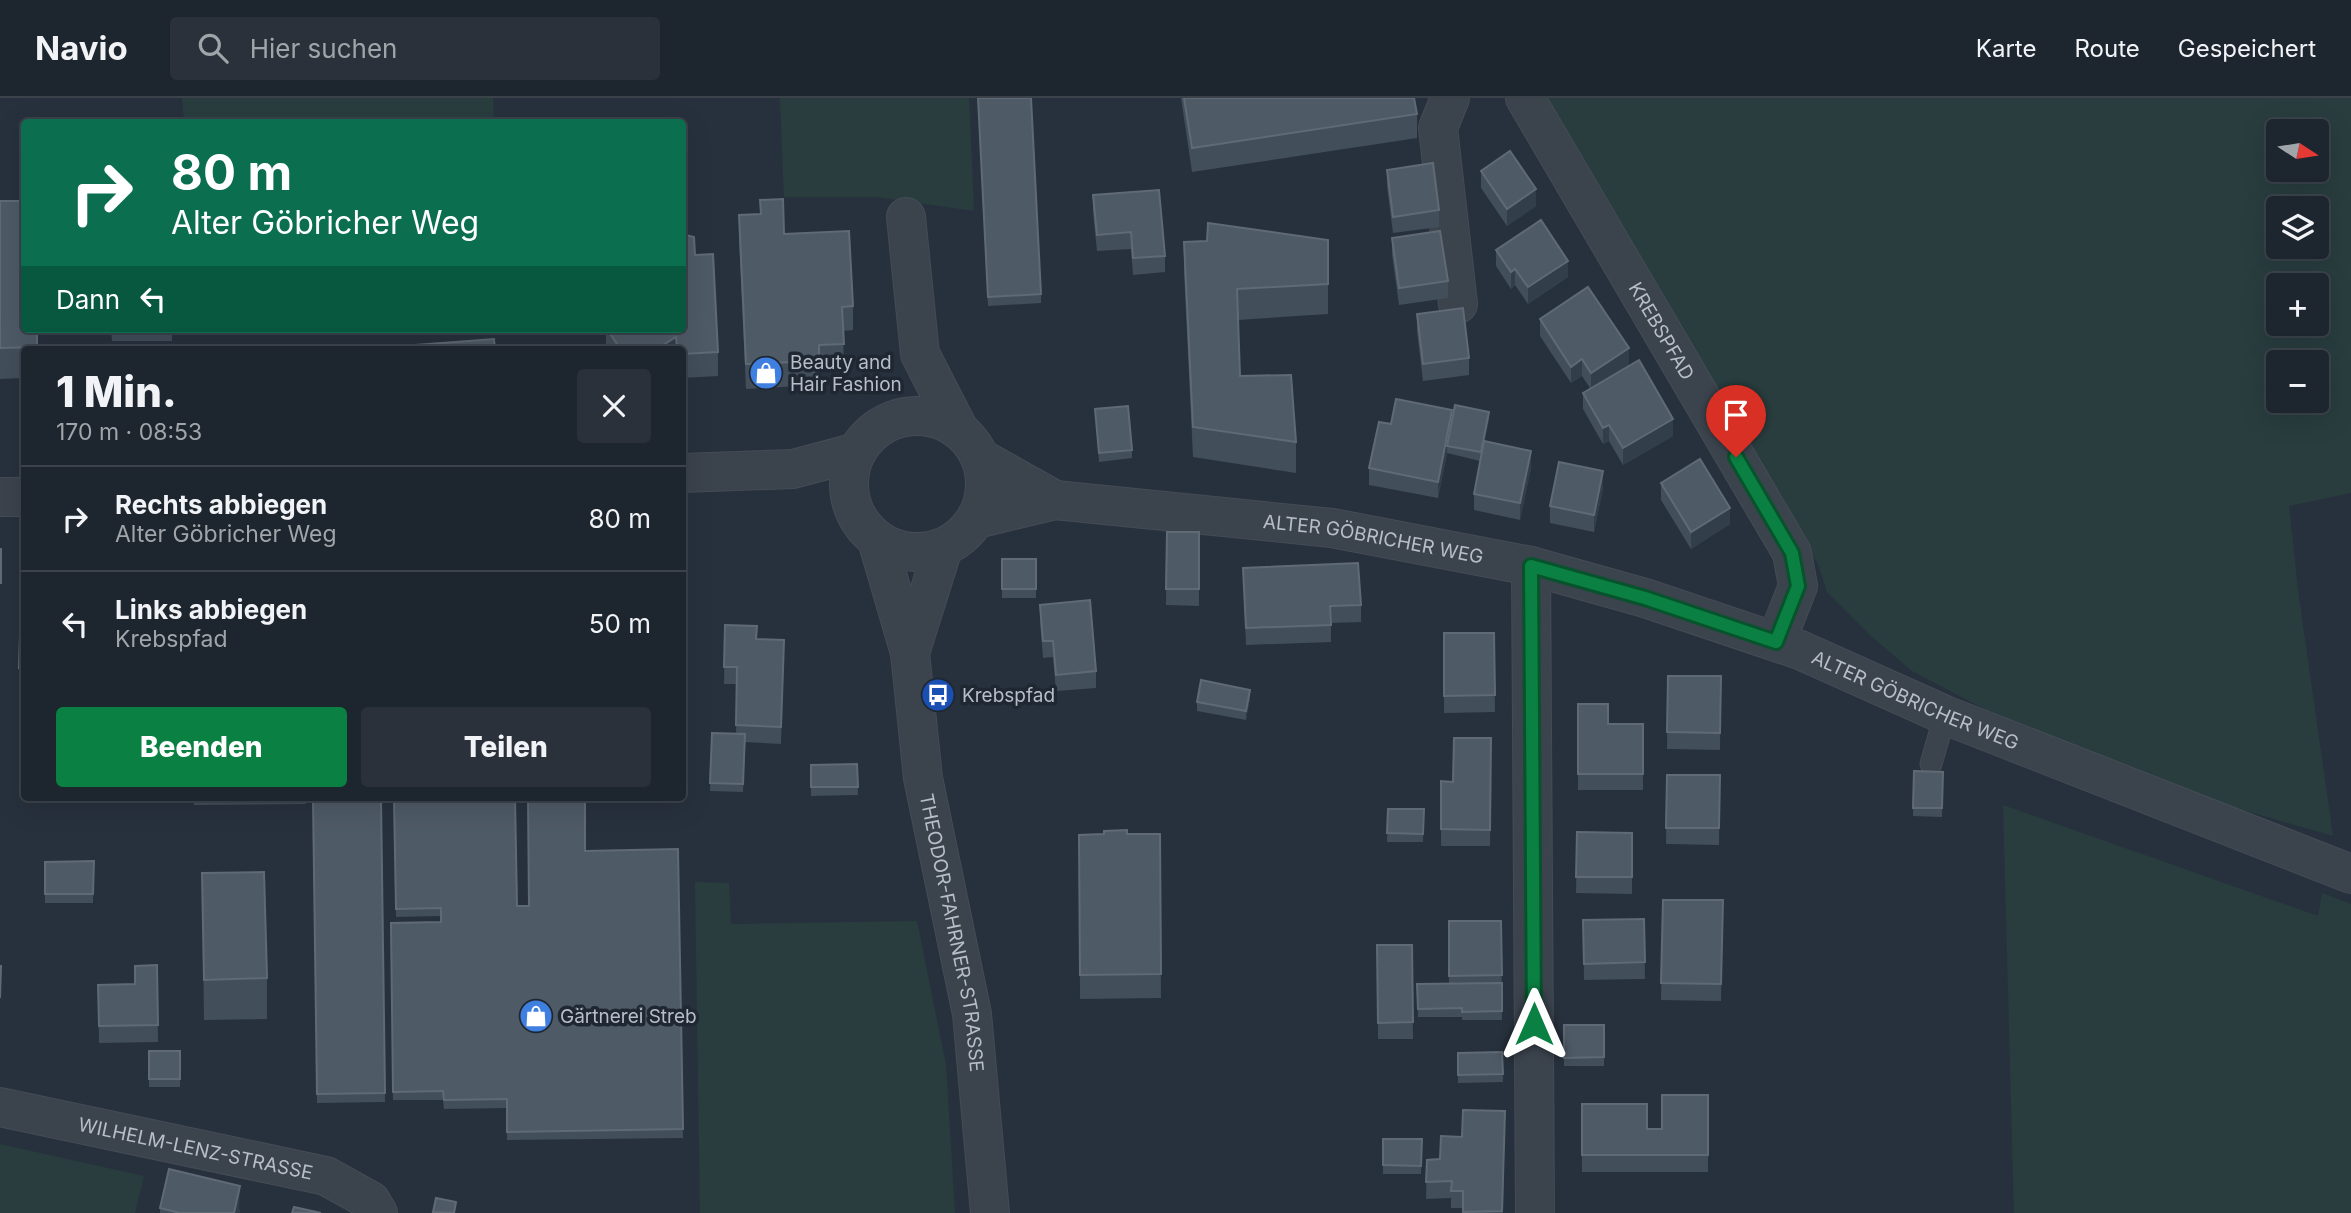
<!DOCTYPE html>
<html lang="de">
<head>
<meta charset="utf-8">
<style>
	body { margin:0; font-family:Inter,sans-serif; background:#2a313a; color:#f1f3f6; height:100vh; display:flex; flex-direction:column; font-size:26px; white-space:nowrap }
	* { box-sizing:border-box; margin:0 }
	p { font-size:23px; color:#a0a5aa }
	.icon { flex:none; width:38px; height:38px; fill:none; stroke:currentColor; stroke-width:2; stroke-linecap:round; stroke-linejoin:round }
	.map { position:relative; flex:1; overflow:hidden }
	.panel { position:absolute; left:21px; top:248px; width:665px; height:455px; display:flex; flex-direction:column; background:#1d252e; border-radius:7px; box-shadow:0 7px 28px #0002,0 0 0 2px #3b424a }
	.panel>* { flex:none }
	.banner { position:absolute; left:21px; top:21px; width:665px; height:214px; border-radius:7px; box-shadow:0 7px 28px #0002,0 0 0 2px #3b424a; background:#0b6e4f; color:#fff; overflow:hidden }
	.needle { width:46px; rotate:102deg }
	.buttons { position:absolute; left:2266px; top:21px; display:grid; gap:14px }
	.buttons a { display:grid; place-items:center; width:63px; height:63px; border-radius:7px; background:#1d252e; box-shadow:0 7px 28px #0002,0 0 0 2px #3b424a; font-size:35px }
	.pin { position:absolute; display:grid; place-items:center; width:60px; height:60px; color:#fff; margin:-72px -30px; border-radius:50% 50% 50% 0; rotate:-45deg; box-shadow:0 0 7px #0007 }
	.pin .icon { rotate:45deg }
	.me { position:absolute; width:77px; margin:-38px; rotate:0deg; stroke-linejoin:round; filter:drop-shadow(0 0 5px #0008) }
	.turn { display:flex; align-items:center; gap:24px; height:147px; padding:0 35px; font-size:32px }
	.turn .icon { width:91px; height:91px; stroke-width:2.5 }
	.turn b { display:block; font-size:49px; line-height:60px }
	.then { display:flex; align-items:center; height:66px; padding:0 35px; background:#0003; gap:14px; font-size:26px }
	.round { display:grid; place-items:center; flex:none; width:74px; height:74px; border-radius:7px; background:#2a313a }
	.overview { display:flex; align-items:center; justify-content:space-between; height:119px; padding:0 35px }
	h1 { font-size:42px; font-weight:800; line-height:52px }
	.primary-button { display:flex; gap:14px; margin-top:auto; padding:14px 35px }
	.primary-button a { flex:1; height:80px; border-radius:7px; background:#0b8043; color:#fff; font-size:28px; font-weight:800; line-height:80px; text-align:center }
	.primary-button a+a { background:#2a313a; color:#f1f3f6 }
	ul { padding:0; list-style:none }
	li { display:flex; align-items:center; gap:21px; height:105px; padding:0 35px; border-top:2px solid #3b424a }
	li div { flex:1 }
	li b { display:block; font-size:26px }
	li em { font-style:normal }
	header { display:flex; align-items:center; gap:42px; box-sizing:border-box; height:98px; padding:0 35px; background:#1d252e; border-bottom:2px solid #3b424a }
	header strong { font-size:33px }
	nav { display:flex; gap:38px; margin-inline-start:auto; font-size:24px }
	.search { width:490px; height:63px; background:#2a313a; display:flex; align-items:center; gap:18px; box-sizing:border-box; padding:0 24px; border-radius:7px; color:#a0a5aa; font-size:26px }
	.map>svg:first-child { display:block }
	.green { fill:#293d3e; fill-rule:evenodd }
	.lines { fill:none; stroke-linecap:round; stroke-linejoin:round }
	.service-casing { stroke:#444c56; stroke-width:23 }
	.minor-casing { stroke:#444c56; stroke-width:40 }
	.service { stroke:#3b434d; stroke-width:21 }
	.minor { stroke:#3b434d; stroke-width:38 }
	.wall { fill:#424e5a }
	.shaded-wall { fill:#323e4a }
	.building { fill:#4e5a66; stroke:#5f6a75; stroke-width:2 }
	.route-casing { stroke:#07532c; stroke-width:18 }
	.route { stroke:#0b8043; stroke-width:12 }
	.labels { text-anchor:middle; stroke-width:7; stroke-linejoin:round; paint-order:stroke }
	.street-label { font-size:19px; fill:#b7bec8; stroke:#1f2832 }
	.poi-label { font-size:19px; fill:#b7bec8; stroke:#1f2832; text-anchor:start }
</style>
</head>
<body>
<header>
<strong>Navio</strong>
<div class="search"><svg class="icon" aria-label="search" viewBox="0 0 24 24"><circle cx="10" cy="10" r="6"/><path d="M15 15l6 6"/></svg>Hier suchen</div>
<nav><a>Karte</a><a>Route</a><a>Gespeichert</a></nav>
</header>
<div class="map">
<svg width="2351" height="1115" viewBox="0 0 2351 1115">
	<rect width="100%" height="100%" fill="#27313d"/>
	<g class="green">
		<path d="M182 0H493L494 24H184Z"/>
		<path d="M780 0H969L974 113 877 99H784Z"/>
		<path d="M1538 0H2351V395L2289 408 2298 492 2333 738 2236 710 2007 623 1912 573 1872 539 1827 494 1818 466ZM2278 33H2317V72H2278ZM2278 110H2317V149H2278ZM2278 187H2317V226H2278ZM2278 264H2317V303H2278Z"/>
		<path d="M2003 707 2318 818 2322 795 2351 806V1115H2014Z"/>
		<path d="M695 784 729 785 731 826 917 823 946 967 955 1115H700Z"/>
		<path d="M0 1046 144 1078 135 1115H0Z"/>
	</g>
	<g class="lines">
		<defs>
			<path id="service" d="M1931 666 1945 617"/>
			<g id="minor">
				<path d="M1450 0 1438 30 1458 206"/>
				<path id="s1" d="M1525 0 1792 455 1798 488 1776 544"/>
				<path d="M906 119 920 256 959 332"/>
				<circle cx="917" cy="386" r="68"/>
				<path d="M980 360 1055 402"/>
				<path d="M682 375 793 371 857 354"/>
				<path d="M0 399H24"/>
				<path id="s2" d="M976 421 1055 402 1332 430 1531 468 1645 500 1800 552 1945 617 2351 776"/>
				<path id="s3" d="M877 442 910 555 923 680 972 916 990 1115"/>
				<path d="M1531 468 1535 1115"/>
				<path d="M910 555 943 450"/>
				<path id="s4" d="M0 1009 326 1078 371 1103 378 1115"/>
			</g>
		</defs>
		<use href="#service" class="service-casing"/>
		<use href="#minor" class="minor-casing"/>
		<use href="#service" class="service"/>
		<use href="#minor" class="minor"/>
	</g>
	<g class="wall">
		<path d="M978 0 1041 196V205L988 208Z"/>
		<path d="M1181 0H1414L1417 16V40L1192 74Z"/>
		<path d="M1387 72 1439 112V129L1393 135 1387 88Z"/>
		<path d="M1481 73 1536 108 1507 128 1481 90Z"/>
		<path d="M1093 97 1165 158V174L1133 177 1131 151 1097 153 1093 114Z"/>
		<path d="M760 102 784 136 853 208V232L843 233 844 270 819 271V287L746 291 739 141V117L760 116Z"/>
		<path d="M0 103 37 231V252H24V280L0 281Z"/>
		<path d="M1392 140 1448 183V200L1399 207 1392 157Z"/>
		<path d="M1328 142V216L1238 222 1240 278 1296 344V375L1193 359 1184 174V144Z"/>
		<path d="M1496 152 1568 179 1528 206 1515 187 1511 191 1496 168Z"/>
		<path d="M695 157 718 254V278L682 280V252H606V231H682Z"/>
		<path d="M1417 216 1469 260V277L1423 283 1417 233Z"/>
		<path d="M1540 221 1629 267 1616 276 1673 338 1623 367 1609 343 1603 346 1583 311V295L1590 290 1582 278 1571 285 1540 238Z"/>
		<path d="M111 231H172V243H112Z"/>
		<path d="M1095 311 1132 352V360L1099 364Z"/>
		<path d="M1452 321 1489 322 1484 343 1531 370 1520 422 1474 412V396L1480 363 1447 355 1438 400 1369 387V370Z"/>
		<path d="M1661 385 1730 426 1691 451 1661 402Z"/>
		<path d="M1603 390 1594 434 1550 425V408Z"/>
		<path d="M1167 434H1199V508L1166 507Z"/>
		<rect x="1002" y="461" width="34" height="39"/>
		<path d="M1243 470 1361 507V524L1331 525V544L1246 547Z"/>
		<path d="M24 506V587H19V570Z"/>
		<path d="M1040 507 1096 573V590L1056 593 1053 559 1043 560 1040 524Z"/>
		<path d="M725 527 757 541 784 559 781 646 745 644 743 694 710 693 712 635 736 636 737 586H724Z"/>
		<path d="M1444 535H1494L1495 614 1444 615Z"/>
		<path d="M1668 578H1721L1720 652 1667 651Z"/>
		<path d="M1250 600 1246 622 1197 613V604Z"/>
		<path d="M1578 606 1608 626H1643V692H1578Z"/>
		<path d="M1491 640 1490 748H1441V683L1453 684Z"/>
		<path d="M857 666 858 697 811 698V667Z"/>
		<path d="M1914 673 1943 674 1942 719 1913 718Z"/>
		<path d="M1667 677H1720L1719 747 1666 746Z"/>
		<path d="M194 700H306V706L194 707Z"/>
		<path d="M313 700H381L385 1004 317 1005Z"/>
		<path d="M394 700 517 808H529L585 753 678 751 683 1040 507 1042V1010L444 1011 443 1002H393L391 825 441 824V818L396 819Z"/>
		<path d="M1388 711H1424L1423 744H1387Z"/>
		<path d="M1577 734 1632 735V796L1576 795Z"/>
		<path d="M1160 736 1161 900 1080 901 1079 737Z"/>
		<path d="M94 763 93 805H45V764Z"/>
		<path d="M202 775 267 880V921L204 922Z"/>
		<path d="M1663 802H1723L1721 903 1661 902Z"/>
		<path d="M1644 821 1645 881 1584 882 1583 822Z"/>
		<path d="M1449 823H1501L1502 922H1462V919H1418L1417 886H1449Z"/>
		<path d="M1377 847H1412L1413 941H1378Z"/>
		<path d="M157 867 158 944 99 945 98 887 135 886Z"/>
		<rect x="1564" y="927" width="40" height="41"/>
		<rect x="149" y="953" width="31" height="36"/>
		<path d="M1502 954 1503 984 1458 985V955Z"/>
		<path d="M1708 997V1074H1582V1006L1647 1031H1662Z"/>
		<path d="M1505 1013 1503 1115H1463V1110H1451V1100L1426 1101 1427 1062 1440 1061 1462 1039Z"/>
		<path d="M1383 1041H1422L1421 1076H1383Z"/>
		<path d="M160 1110 240 1112 239 1115H160Z"/>
	</g>
	<g class="shaded-wall">
		<path d="M1536 91V108L1507 128V111Z"/>
		<path d="M1568 163V179L1528 206V189Z"/>
		<path d="M1515 171V187L1511 191V174Z"/>
		<path d="M676 239V252H661L665 246Z"/>
		<path d="M1629 250V267L1591 292V275Z"/>
		<path d="M1582 261V278L1571 285V269Z"/>
		<path d="M1452 312V329L1447 348V355L1438 400V384Z"/>
		<path d="M1489 314V322L1481 363V354Z"/>
		<path d="M1673 321V338L1623 367V350Z"/>
		<path d="M1609 327V343L1603 346V330Z"/>
		<path d="M1531 353V370L1520 422V405Z"/>
		<path d="M1603 373V390L1594 434V417Z"/>
		<path d="M1730 410V426L1691 451V434Z"/>
		<path d="M1250 592V600L1246 622V613Z"/>
		<path d="M240 1088 239 1115H234Z"/>
	</g>
	<g class="building">
		<path d="M978 0H1031L1041 196 988 199Z"/>
		<path d="M1184 0H1414L1417 16 1192 50Z"/>
		<path d="M1510 53 1536 91 1507 111 1481 73Z"/>
		<path d="M1433 65 1439 112 1393 119 1387 72Z"/>
		<path d="M1159 92 1165 158 1133 160 1131 134 1097 137 1093 97Z"/>
		<path d="M783 101 784 136 849 133 853 208 842 209 844 246 819 247V263L746 266 739 117 761 116 760 102Z"/>
		<path d="M0 103H24V231H37V249L0 250Z"/>
		<path d="M1541 122 1568 163 1528 189 1515 171 1511 174 1496 152Z"/>
		<path d="M1208 125 1328 142V186L1237 191 1240 278 1291 277 1296 344 1193 329 1184 144 1207 143Z"/>
		<path d="M1440 133 1448 183 1399 190 1392 140Z"/>
		<path d="M682 136 694 139 695 157 713 156 718 254 682 256V252H677L676 239 665 246 666 249 661 252H621L607 231H682Z"/>
		<path d="M1588 189 1629 250 1591 275 1582 261 1571 269 1540 221Z"/>
		<path d="M1463 210 1469 260 1423 266 1417 216Z"/>
		<path d="M494 241 495 252H404L403 248Z"/>
		<path d="M1639 262 1673 321 1623 350 1609 327 1603 330 1583 295Z"/>
		<path d="M1396 301 1452 312 1438 384 1369 370 1379 324 1391 326Z"/>
		<path d="M1455 307 1489 314 1481 354 1447 348Z"/>
		<path d="M1128 308 1132 352 1099 355 1095 311Z"/>
		<path d="M1484 343 1531 353 1520 405 1474 396Z"/>
		<path d="M1700 361 1730 410 1691 434 1661 385Z"/>
		<path d="M1559 364 1603 373 1594 417 1550 408Z"/>
		<path d="M1167 434H1199V491H1166Z"/>
		<rect x="0" y="451" width="1" height="34"/>
		<rect x="1002" y="461" width="34" height="30"/>
		<path d="M1358 465 1361 507 1330 508 1331 527 1246 530 1243 470Z"/>
		<path d="M1090 502 1096 573 1056 577 1053 543H1043L1040 507Z"/>
		<path d="M21 506H24V570H19Z"/>
		<path d="M725 527 757 528 756 541 784 542 781 629 736 627 737 569H724Z"/>
		<path d="M1444 535H1494L1495 597 1444 598Z"/>
		<path d="M1668 578H1721L1720 635 1667 634Z"/>
		<path d="M1201 582 1250 592 1246 613 1197 604Z"/>
		<path d="M1578 606H1608V626H1643V676H1578Z"/>
		<path d="M712 635 745 636 743 686 710 685Z"/>
		<path d="M1454 640H1491L1490 732 1441 731V683L1453 684Z"/>
		<path d="M857 666 858 689H811V667Z"/>
		<path d="M1914 673 1943 674 1942 710H1913Z"/>
		<path d="M1667 677H1720L1719 730H1666Z"/>
		<path d="M313 700H381L385 995 317 996Z"/>
		<path d="M394 700H515L517 808H529L528 700H585V753L678 751 683 1031 507 1034V1001L444 1002 443 993 393 994 391 825 441 824V810L396 811Z"/>
		<path d="M1388 711H1424L1423 736 1387 735Z"/>
		<path d="M1127 732V736H1160L1161 876 1080 877 1079 737 1104 736V733Z"/>
		<path d="M1577 734 1632 735V779H1576Z"/>
		<path d="M94 763 93 796H45V764Z"/>
		<path d="M264 774 267 880 204 882 202 775Z"/>
		<path d="M1663 802H1723L1721 886 1661 885Z"/>
		<path d="M1644 821 1645 864 1584 866 1583 822Z"/>
		<path d="M1449 823H1501L1502 877 1449 878Z"/>
		<path d="M1377 847H1412L1413 924 1378 925Z"/>
		<path d="M157 867 158 927 99 928 98 887 135 886V868Z"/>
		<path d="M0 868H1L0 900Z"/>
		<path d="M1502 885V913L1462 914V910L1418 911 1417 886Z"/>
		<path d="M1564 927H1604V959L1564 960Z"/>
		<rect x="149" y="953" width="31" height="28"/>
		<path d="M1502 954 1503 976 1458 977V955Z"/>
		<path d="M1662 997H1708V1057H1582V1006H1647V1031H1662Z"/>
		<path d="M1463 1012 1505 1013 1502 1113 1463 1114V1093H1451L1452 1083 1426 1084 1427 1062 1440 1061 1441 1038 1462 1039Z"/>
		<path d="M1383 1041H1422L1421 1068 1383 1067Z"/>
		<path d="M169 1071 240 1088 234 1115H180L160 1110Z"/>
		<path d="M436 1100 456 1104 454 1115 433 1114Z"/>
		<path d="M294 1109 321 1115H292Z"/>
	</g>
	<g class="lines">
		<defs>
			<path id="route" d="M1534 926 1531 468 1645 500 1776 544 1798 488 1792 455 1736 359"/>
		</defs>
		<use href="#route" class="route-casing"/>
		<use href="#route" class="route"/>
	</g>
	<defs>
		<symbol id="shop-disc" viewBox="-11 -11 22 22"><circle r="9.5" fill="#3f7fe0" stroke="#1f2832"/><path d="M-5-2.5h2.3a2.7 3.5 0 0 1 5.4 0H5L5.5 6h-11ZM-1.5-2.5h3a1.5 2.3 0 0 0-3 0Z" fill="#fff"/></symbol>
		<symbol id="bus-disc" viewBox="-11 -11 22 22"><circle r="9.5" fill="#1a4fb4" stroke="#1f2832"/><path d="M-5-6H5V4H4V6H2V4H-2V6H-4V4H-5ZM-3.5-4V0h7V-4ZM-3.5 1.2v1.5H-2V1.2ZM2 1.2v1.5H3.5V1.2Z" fill="#fff"/></symbol>
	</defs>
	<g fill-rule="evenodd">
		<use href="#shop-disc" x="747" y="256" width="38" height="38"/>
		<use href="#bus-disc" x="919" y="578" width="38" height="38"/>
		<use href="#shop-disc" x="517" y="899" width="38" height="38"/>
	</g>
	<g class="labels">
		<g class="street-label">
			<text dy="7" stroke="none"><textPath href="#s1" startOffset="270">KREBSPFAD</textPath></text>
			<text dy="7" stroke="none"><textPath href="#s2" startOffset="402">ALTER GÖBRICHER WEG</textPath></text>
			<text dy="7" stroke="none"><textPath href="#s2" startOffset="970">ALTER GÖBRICHER WEG</textPath></text>
			<text dy="7" stroke="none"><textPath href="#s3" startOffset="401">THEODOR-FAHRNER-STRASSE</textPath></text>
			<text dy="7" stroke="none"><textPath href="#s4" startOffset="200">WILHELM-LENZ-STRASSE</textPath></text>
		</g>
		<g class="poi-label">
			<text x="790" y="271">Beauty and<tspan x="790" dy="22">Hair Fashion</tspan></text>
			<text x="962" y="604">Krebspfad</text>
			<text x="560" y="925">Gärtnerei Streb</text>
		</g>
	</g>
</svg>
<div class="buttons">
<a><svg class="needle" viewBox="-14 -14 28 28"><path d="M0-13l5 13h-10z" fill="#e53935"/><path d="M0 13l5-13h-10z" fill="#a0a5aa"/></svg></a>
<a><svg class="icon" aria-label="layers" viewBox="0 0 24 24"><path d="M12 4l9 5-9 5-9-5zM3 14l9 5 9-5"/></svg></a>
<a>+</a>
<a>−</a>
</div>
<div class="pin" style="left:1736px;top:359px;background:#d93025"><svg class="icon" aria-label="arrive" viewBox="0 0 24 24"><path d="M6 21V4h12l-3 4 3 4H6"/></svg></div>
<svg class="me" style="left:1534px;top:926px" viewBox="-20 -20 40 40"><path d="M0-17L14 15 0 8-14 15z" fill="#0b8043" stroke="#fff" stroke-width="4"/></svg>
<div class="banner">
<div class="turn"><svg class="icon" aria-label="right" viewBox="0 0 24 24"><path d="M7 20v-9h11M14 6l5 5-5 5"/></svg><div><b>80 m</b>Alter Göbricher Weg</div></div>
<div class="then">Dann<svg class="icon" aria-label="left" viewBox="0 0 24 24"><path d="M17 20v-9H6M10 6l-5 5 5 5"/></svg></div>
</div>
<section class="panel">
<div class="overview"><div><h1>1 Min.</h1><p>170 m · 08:53</p></div><a class="round"><svg class="icon" aria-label="close" viewBox="0 0 24 24"><path d="M6 6l12 12M18 6L6 18"/></svg></a></div>
<ul>
<li><svg class="icon" aria-label="right" viewBox="0 0 24 24"><path d="M7 20v-9h11M14 6l5 5-5 5"/></svg><div><b>Rechts abbiegen</b><p>Alter Göbricher Weg</p></div><em>80 m</em></li>
<li><svg class="icon" aria-label="left" viewBox="0 0 24 24"><path d="M17 20v-9H6M10 6l-5 5 5 5"/></svg><div><b>Links abbiegen</b><p>Krebspfad</p></div><em>50 m</em></li>
</ul>
<div class="primary-button"><a>Beenden</a><a>Teilen</a></div>
</section>
</div>
</body>
</html>
